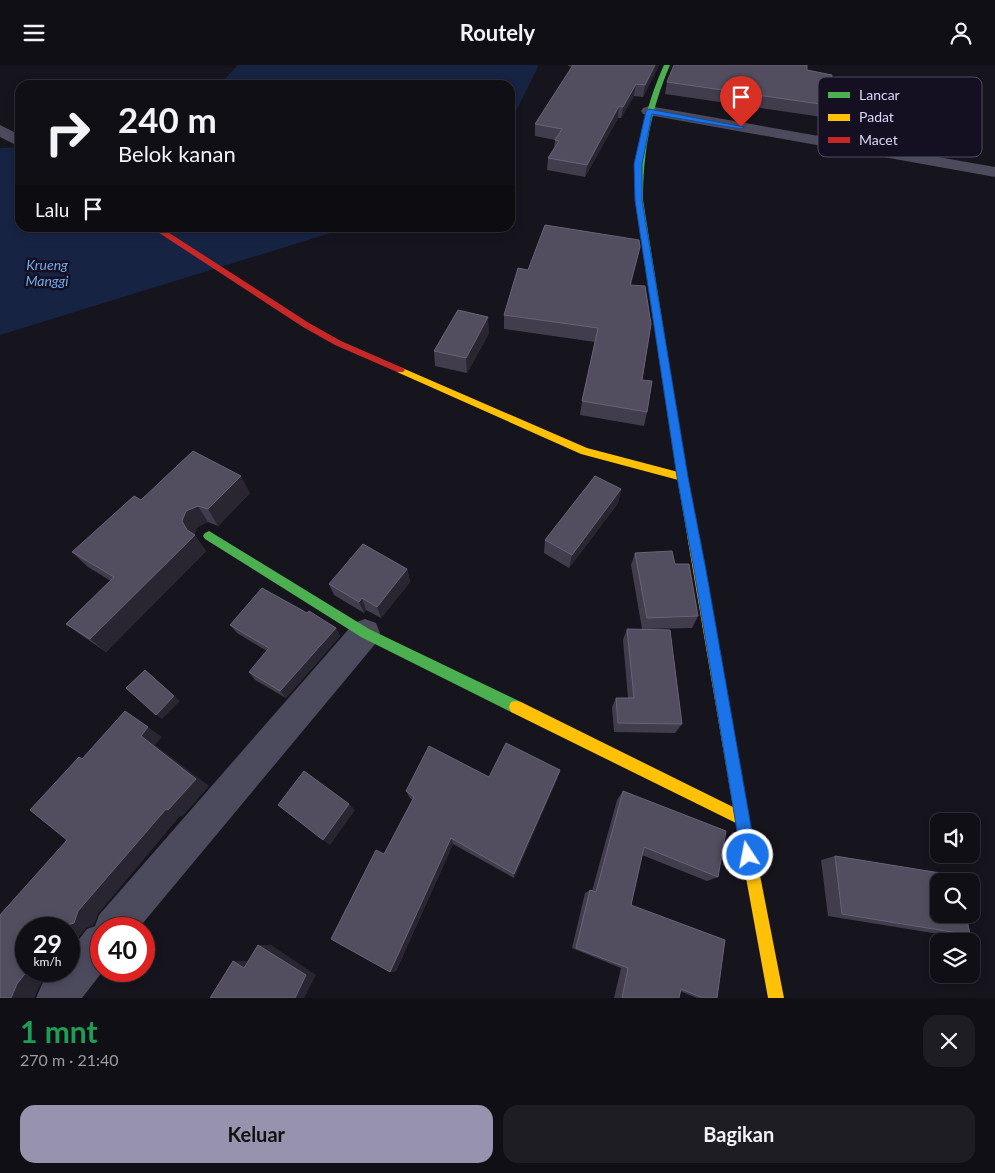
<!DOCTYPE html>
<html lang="id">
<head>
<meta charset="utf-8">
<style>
	body { margin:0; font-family:Lato,sans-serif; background:#1e1d23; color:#f1f3f6; height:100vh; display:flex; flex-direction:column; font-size:19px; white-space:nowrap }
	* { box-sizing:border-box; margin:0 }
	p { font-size:16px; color:#9c9ca1 }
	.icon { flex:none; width:28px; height:28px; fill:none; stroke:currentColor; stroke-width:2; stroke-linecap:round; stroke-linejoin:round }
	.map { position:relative; height:933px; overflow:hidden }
	.sheet { display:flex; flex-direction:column; background:#100f16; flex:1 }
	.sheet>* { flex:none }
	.banner { position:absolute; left:15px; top:15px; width:500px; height:152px; border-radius:15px; box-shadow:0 2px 8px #0003,0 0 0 1px #302f35; background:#100f16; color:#f1f3f6; overflow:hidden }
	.fabs { position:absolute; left:930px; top:748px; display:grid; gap:10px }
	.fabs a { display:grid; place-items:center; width:50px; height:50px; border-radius:10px; background:#100f16; box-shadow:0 2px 8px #0003,0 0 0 1px #302f35; font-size:25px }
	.speed { position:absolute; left:15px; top:852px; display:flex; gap:10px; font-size:25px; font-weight:700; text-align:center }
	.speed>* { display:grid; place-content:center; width:65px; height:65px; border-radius:50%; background:#100f16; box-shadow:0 2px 8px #0003,0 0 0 1px #302f35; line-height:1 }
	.speed small { font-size:12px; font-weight:400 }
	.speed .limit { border:8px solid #d22; background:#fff; color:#111 }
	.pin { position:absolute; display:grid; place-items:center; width:42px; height:42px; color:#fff; margin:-51px -21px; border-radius:50% 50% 50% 0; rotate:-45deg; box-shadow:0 0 5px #0007 }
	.pin .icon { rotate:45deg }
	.me { position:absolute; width:55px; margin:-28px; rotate:349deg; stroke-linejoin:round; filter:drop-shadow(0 0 4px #0008) }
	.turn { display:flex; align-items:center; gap:18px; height:105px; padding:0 20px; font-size:22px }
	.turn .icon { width:65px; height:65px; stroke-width:2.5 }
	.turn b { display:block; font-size:35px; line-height:42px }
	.then { display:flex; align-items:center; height:48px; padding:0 20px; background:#0003; gap:10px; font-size:19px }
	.round { display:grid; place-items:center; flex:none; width:52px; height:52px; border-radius:15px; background:#1e1d23 }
	.overview { display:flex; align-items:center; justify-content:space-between; height:85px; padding:0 20px }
	h1 { font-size:30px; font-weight:700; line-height:38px; color:#1e9e55 }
	.cta { display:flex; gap:10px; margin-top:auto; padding:10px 20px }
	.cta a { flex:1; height:58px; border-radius:15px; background:#9792ad; color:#111; font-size:20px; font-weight:700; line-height:58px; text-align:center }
	.cta a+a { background:#1e1d23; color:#f1f3f6 }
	header { display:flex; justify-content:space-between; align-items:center; height:65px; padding:0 20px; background:#100f16; font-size:22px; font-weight:700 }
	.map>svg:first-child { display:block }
	.water { fill:#162342 }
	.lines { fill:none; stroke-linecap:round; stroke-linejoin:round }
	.street { fill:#4c4a5d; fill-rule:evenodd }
	.fast { fill:#4caf50; fill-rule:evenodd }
	.slow { fill:#ffc107; fill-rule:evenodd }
	.jam { fill:#c62828; fill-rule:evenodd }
	.wall { fill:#423d4c }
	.shaded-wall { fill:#292631 }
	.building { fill:#524e5f; stroke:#686377 }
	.route { fill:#1a73e8; stroke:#114b97 }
	.labels { text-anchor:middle; stroke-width:5; stroke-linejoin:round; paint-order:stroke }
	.far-water-label { font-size:14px; font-style:italic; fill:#70abee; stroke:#151021 }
	.key { fill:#151021; stroke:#514b62; stroke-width:1 }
	.key-label { font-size:14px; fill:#ddd6fa }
</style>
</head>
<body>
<header><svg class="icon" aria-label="menu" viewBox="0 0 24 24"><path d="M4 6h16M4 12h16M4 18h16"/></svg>Routely<svg class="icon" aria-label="person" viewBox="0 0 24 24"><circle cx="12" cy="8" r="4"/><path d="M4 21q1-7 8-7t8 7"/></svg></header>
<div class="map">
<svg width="995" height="933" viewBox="0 0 995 933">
	<rect width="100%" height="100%" fill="#16141d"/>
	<g class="water">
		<path d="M238 0H538V2L510 58V20H219Z"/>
		<path d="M20 82V162L347 163 0 270V83Z"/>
	</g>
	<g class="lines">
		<g class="street">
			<path d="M649 41 995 102V112L643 49 641 46 643 43Z"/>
			<path d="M0 60 20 70V82L0 72Z"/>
			<path d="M365 554 376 558 380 568 376 578 138 864H101L103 906 82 933H36L42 919 52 906H69V887L87 864 95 861 99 850 354 558Z"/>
		</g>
		<g class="fast">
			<path d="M664 0H670C651 44 643 87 643 135L687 412 699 470 697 473H689L687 470 677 412 635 135C636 87 644 44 664 0Z"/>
			<path d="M209 466 369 564 521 637 523 642 521 647 516 648 511 647 361 572 205 474 203 471 205 468Z"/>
		</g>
		<g class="slow">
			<path d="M400 302 587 383 682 408 687 412 682 416 581 389 397 307V303Z"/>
			<path d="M693 465 697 467 699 470 749 754 784 933H768L736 758 511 647 509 642 511 637 516 636 521 637 733 742 687 470 689 467Z"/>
		</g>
		<path class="jam" d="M150 162H160L309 258 341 276 403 303 405 305 403 307H397L335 280 303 262Z"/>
	</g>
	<g class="wall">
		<path d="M568 0H659L643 32 634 31 621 53H618L585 112 547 105 548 93 554 83 555 75 535 71V59L572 2 568 1Z"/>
		<path d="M807 5 827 40 822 52 665 29 667 17Z"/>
		<path d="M640 182 631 220 642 315 647 347 644 361 580 350 582 336 595 277 504 264V250L528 205Z"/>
		<path d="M489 268 467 308 435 301 434 286Z"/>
		<path d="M621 424 618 438 569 503 544 488 545 475Z"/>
		<path d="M250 428 218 461 208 457 197 462 194 470 206 486 106 587 84 572 66 559 111 516 88 502 72 487 141 435Z"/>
		<path d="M635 488 675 499 698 551 692 563 644 564 682 659 675 668 614 667 612 642 616 633H628L623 575 627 564H642L631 500Z"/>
		<path d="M407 504 410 517 381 553 366 545 364 548 334 530 329 519Z"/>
		<path d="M307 548 336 563 340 571 286 633 255 615 249 607 267 586 237 568 230 560Z"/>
		<path d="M560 705 557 714 514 813 453 779 396 906 390 907 384 789 413 735 410 733 406 726 489 712Z"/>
		<path d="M623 726 718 812 707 816 642 790 631 840 717 933H697L680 926 679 933H614L621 903 572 883 585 828 590 825 592 826 617 735Z"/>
		<path d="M835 791 970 870 951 871 828 851 821 795Z"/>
	</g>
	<g class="shaded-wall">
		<path d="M655 0H659L643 32 645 20Z"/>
		<path d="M636 19 634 31 621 53 623 42Z"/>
		<path d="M619 41 618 53 585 112 587 100Z"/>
		<path d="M640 182 637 197 627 234 630 220Z"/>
		<path d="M488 252 489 268 467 308 466 293Z"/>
		<path d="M241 411 250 428 218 461 208 444Z"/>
		<path d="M621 424 618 438 569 503 572 490Z"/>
		<path d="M198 441 208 457 197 462 194 471 195 470 206 486 106 587 90 574 187 465 182 456 186 446Z"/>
		<path d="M407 504 410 517 381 553 377 542Z"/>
		<path d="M362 533 366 545 364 548 359 537Z"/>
		<path d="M336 563 340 571 286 633 280 626Z"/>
		<path d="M145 605 180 636 162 654 156 650Z"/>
		<path d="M125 646 162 672 155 680 209 721 182 752 180 751 98 849 94 860 86 863 69 884V864H63L141 671Z"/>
		<path d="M560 705 557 714 514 813V809Z"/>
		<path d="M349 739 355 745 330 780 323 775Z"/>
		<path d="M451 773 453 779 396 906 390 907Z"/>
		<path d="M258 880H271L316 910 304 933H295Z"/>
		<path d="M233 896H247L258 903H244Z"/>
		<path d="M27 906H49L41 918 34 933H11L17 919Z"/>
	</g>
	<g class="building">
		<path d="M573 0H655L645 20 636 19 623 42 619 41 587 100 548 93 559 76 555 75 562 64 535 59Z"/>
		<path d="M674 0H807V5L832 10 827 40 667 17Z"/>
		<path d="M545 160 639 175 640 182 630 220 645 221 651 259 642 315 652 316 647 347 582 336 598 263 504 250 518 203 528 205Z"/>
		<path d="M458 245 488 252 466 293 434 286Z"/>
		<path d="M193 386 241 411 208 444 198 441 186 446 182 456 187 465 195 470 90 574 66 559 114 512 72 487 134 431 141 435Z"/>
		<path d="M595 411 621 424 572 490 545 475Z"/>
		<path d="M363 479 407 504 377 542 362 533 359 537 329 519Z"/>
		<path d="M672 486 675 499H689L698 551 647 553 635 488Z"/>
		<path d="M262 523 307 548 309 546 336 563 280 626 249 607 269 583 230 560Z"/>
		<path d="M627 564 670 565 682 659 618 658 616 633H634Z"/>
		<path d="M145 605 174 631 156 650 126 623Z"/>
		<path d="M125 646 148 662 141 671 196 714 168 745 166 744 78 846 74 858 65 861 63 864H26V906H27L17 919 11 933H0V850L67 775 30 745 79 692 82 694Z"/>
		<path d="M506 678 560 705 514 809 451 773 390 907 331 874 376 785 384 789 414 732 406 726 429 681 489 712Z"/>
		<path d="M304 706 349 739 323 775 278 740Z"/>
		<path d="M623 726 726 766 718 812 644 782 631 840 725 875 717 933H703L681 924 679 933H622L628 903 576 883 590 825 596 827Z"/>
		<path d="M835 791 959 811 960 816H939V849H966L970 870 842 849Z"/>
		<path d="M258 880 306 910 295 933H210L233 896 244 903Z"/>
	</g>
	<path class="route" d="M649 44 744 62 741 64 652 49 642 99V135L688 412 706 505 756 790 754 795 748 797 743 795 741 790 694 505 677 412 635 135 634 99 646 46Z"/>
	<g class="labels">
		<g class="far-water-label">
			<text x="47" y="205">Krueng<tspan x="47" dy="16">Manggi</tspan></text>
		</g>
	</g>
	<rect x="818" y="12" width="164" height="80" rx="8" class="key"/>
	<rect x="828" y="27" width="22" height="6" fill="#4caf50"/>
	<rect x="828" y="49" width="22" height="7" fill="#ffc107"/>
	<rect x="828" y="72" width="22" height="6" fill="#c62828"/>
	<g class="key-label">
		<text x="859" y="35">Lancar</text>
		<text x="859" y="57">Padat</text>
		<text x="859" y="80">Macet</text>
	</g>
</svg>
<div class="fabs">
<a><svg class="icon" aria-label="sound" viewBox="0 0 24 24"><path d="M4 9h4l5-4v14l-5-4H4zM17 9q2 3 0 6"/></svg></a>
<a><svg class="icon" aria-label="search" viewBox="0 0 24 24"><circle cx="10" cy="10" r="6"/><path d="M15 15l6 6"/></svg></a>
<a><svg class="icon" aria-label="layers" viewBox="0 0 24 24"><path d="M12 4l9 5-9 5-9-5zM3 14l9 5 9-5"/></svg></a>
</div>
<div class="speed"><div>29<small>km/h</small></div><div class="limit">40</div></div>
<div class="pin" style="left:741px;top:62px;background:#d93025"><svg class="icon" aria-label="arrive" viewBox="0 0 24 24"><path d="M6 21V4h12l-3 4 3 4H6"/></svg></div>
<svg class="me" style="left:748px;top:790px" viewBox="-20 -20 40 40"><circle r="17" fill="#1a73e8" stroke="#fff" stroke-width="3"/><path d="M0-11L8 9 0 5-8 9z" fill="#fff"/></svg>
<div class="banner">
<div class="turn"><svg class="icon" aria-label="right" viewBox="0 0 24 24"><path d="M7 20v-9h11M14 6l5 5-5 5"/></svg><div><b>240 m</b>Belok kanan</div></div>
<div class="then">Lalu<svg class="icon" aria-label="arrive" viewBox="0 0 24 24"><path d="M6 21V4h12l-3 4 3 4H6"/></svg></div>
</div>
</div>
<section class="sheet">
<div class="overview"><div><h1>1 mnt</h1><p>270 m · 21:40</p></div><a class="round"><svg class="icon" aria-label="close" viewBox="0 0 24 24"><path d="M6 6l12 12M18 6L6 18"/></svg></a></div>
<div class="cta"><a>Keluar</a><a>Bagikan</a></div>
</section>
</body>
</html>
